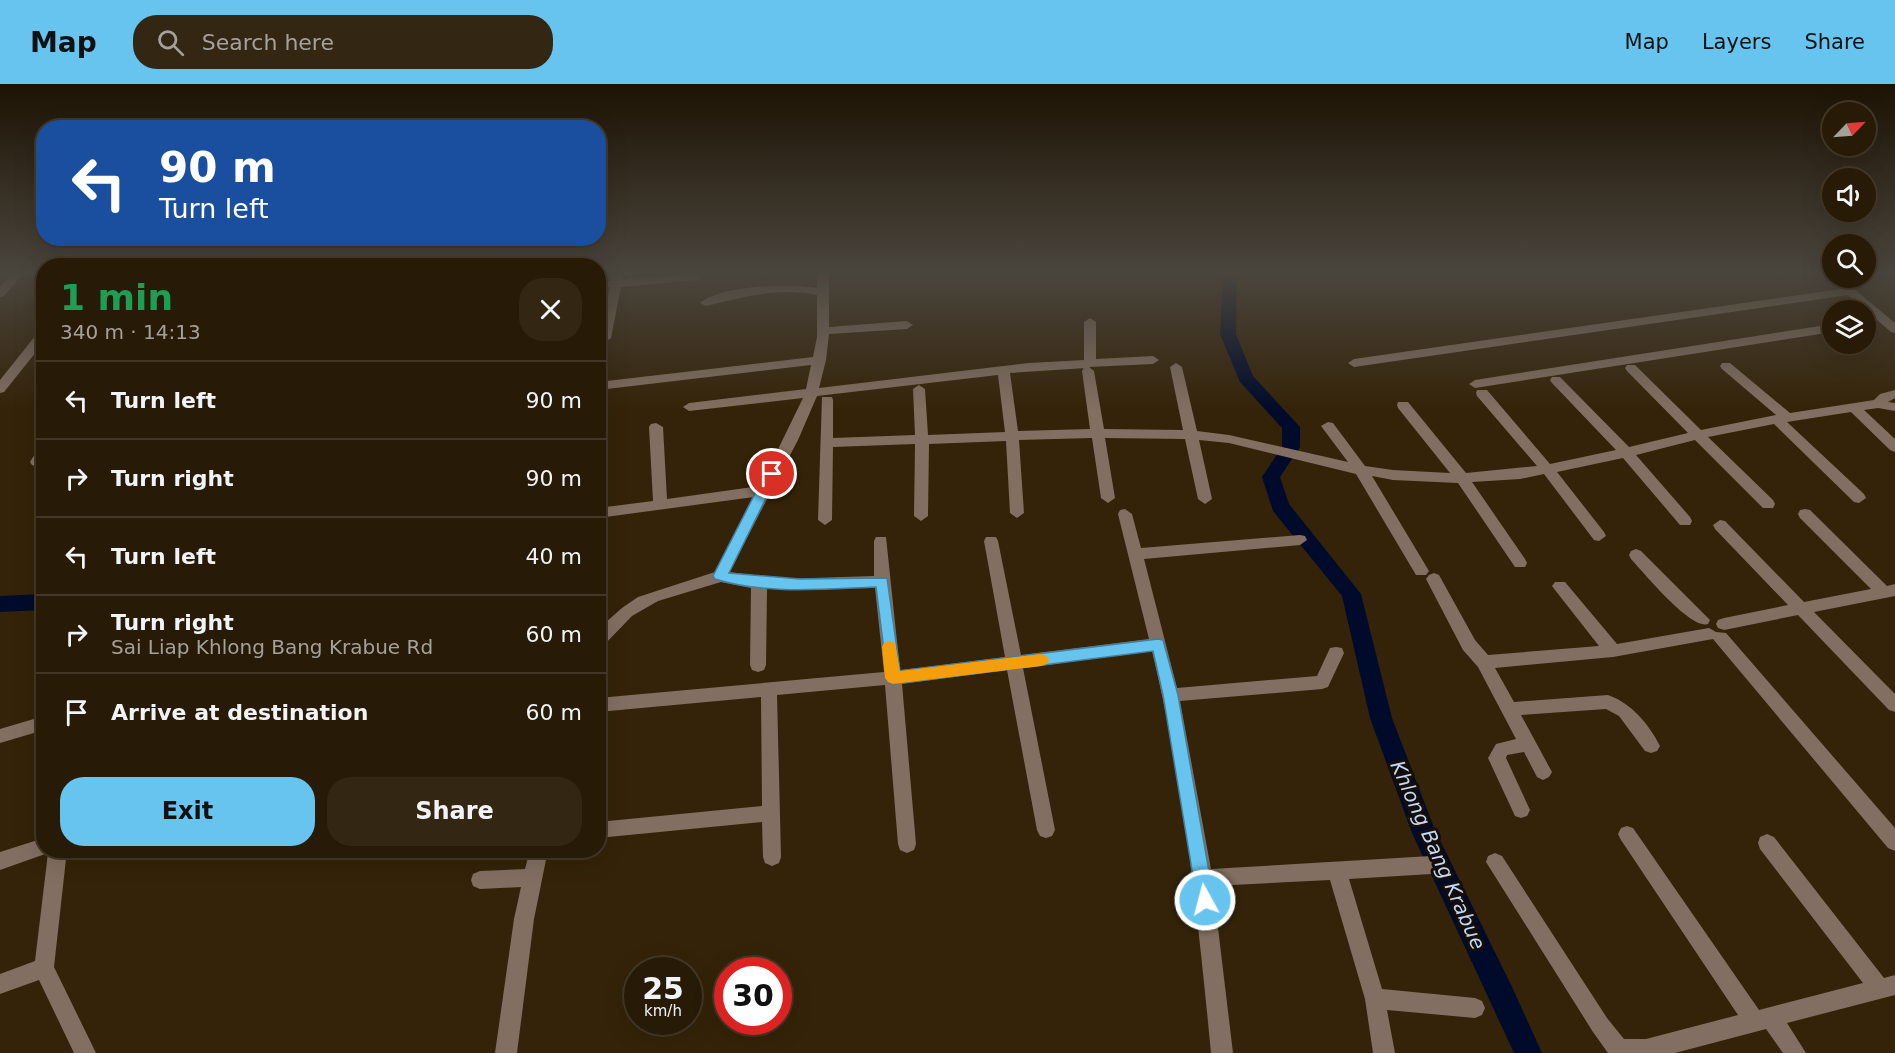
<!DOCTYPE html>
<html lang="en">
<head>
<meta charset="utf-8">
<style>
	body { margin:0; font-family:"DejaVu Sans",sans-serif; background:#332714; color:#f1f3f6; height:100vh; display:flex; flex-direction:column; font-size:22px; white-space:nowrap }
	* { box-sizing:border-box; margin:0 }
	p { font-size:20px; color:#a4a19b }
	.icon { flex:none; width:33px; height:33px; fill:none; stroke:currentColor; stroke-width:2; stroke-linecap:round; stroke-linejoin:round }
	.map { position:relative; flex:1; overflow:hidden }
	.panel { position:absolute; left:36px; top:174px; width:570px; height:600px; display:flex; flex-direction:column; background:#271a06; border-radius:24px; box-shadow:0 6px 24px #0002,0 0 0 2px #433828 }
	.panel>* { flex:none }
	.guide { position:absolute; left:36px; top:36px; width:570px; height:126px; border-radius:24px; box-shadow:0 6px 24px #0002,0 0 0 2px #433828; background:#1a4fa0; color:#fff; overflow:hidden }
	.needle { width:39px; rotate:65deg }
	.fabs { position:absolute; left:1822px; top:18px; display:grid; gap:12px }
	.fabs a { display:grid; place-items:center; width:54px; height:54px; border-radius:50%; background:#271a06; box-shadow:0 6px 24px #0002,0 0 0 2px #433828; font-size:30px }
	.speed { position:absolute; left:624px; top:873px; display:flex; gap:12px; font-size:30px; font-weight:700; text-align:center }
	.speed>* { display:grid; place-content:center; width:78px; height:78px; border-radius:50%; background:#271a06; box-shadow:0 6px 24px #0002,0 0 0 2px #433828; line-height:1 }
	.speed small { font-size:15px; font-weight:400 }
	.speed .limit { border:9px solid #d22; background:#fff; color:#111 }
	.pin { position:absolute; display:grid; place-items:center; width:51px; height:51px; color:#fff; margin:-26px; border:3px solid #fff; border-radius:50%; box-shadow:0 2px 6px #0007 }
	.me { position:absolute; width:66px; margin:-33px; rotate:353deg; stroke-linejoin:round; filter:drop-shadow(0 0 4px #0008) }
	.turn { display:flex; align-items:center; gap:21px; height:126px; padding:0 24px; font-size:27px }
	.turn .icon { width:78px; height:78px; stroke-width:2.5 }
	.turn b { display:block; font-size:42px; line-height:51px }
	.round { display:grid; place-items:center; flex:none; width:63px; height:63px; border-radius:24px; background:#332714 }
	.headline { display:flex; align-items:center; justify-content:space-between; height:102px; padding:0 24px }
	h1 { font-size:36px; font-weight:600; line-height:45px; color:#1e9e55 }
	.primary-button { display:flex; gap:12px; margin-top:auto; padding:12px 24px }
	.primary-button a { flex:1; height:69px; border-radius:24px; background:#67c4ef; color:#111; font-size:24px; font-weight:600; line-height:69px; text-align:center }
	.primary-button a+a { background:#332714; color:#f1f3f6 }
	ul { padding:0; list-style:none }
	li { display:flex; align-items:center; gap:18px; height:78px; padding:0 24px; border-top:2px solid #433828 }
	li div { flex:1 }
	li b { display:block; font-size:22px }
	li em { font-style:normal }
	header { display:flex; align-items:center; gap:36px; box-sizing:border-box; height:84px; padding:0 30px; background:#67c4ef; color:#111 }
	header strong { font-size:28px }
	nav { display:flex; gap:33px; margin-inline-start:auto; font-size:21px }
	.search { width:420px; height:54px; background:#332714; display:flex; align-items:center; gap:15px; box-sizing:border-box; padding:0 21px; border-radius:24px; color:#a4a19b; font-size:22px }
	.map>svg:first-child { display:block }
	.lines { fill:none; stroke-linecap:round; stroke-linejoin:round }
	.canal { fill:#000b2b; fill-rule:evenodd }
	.minor { fill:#826f61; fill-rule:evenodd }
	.route { fill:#67c4ef; stroke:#437f9b; stroke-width:1.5 }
	.slow { fill:#f59e0b }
	.labels { text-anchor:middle; stroke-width:6; stroke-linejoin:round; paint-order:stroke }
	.water-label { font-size:20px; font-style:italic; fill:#bfd8ff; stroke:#160e04 }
</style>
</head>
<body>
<header>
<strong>Map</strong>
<div class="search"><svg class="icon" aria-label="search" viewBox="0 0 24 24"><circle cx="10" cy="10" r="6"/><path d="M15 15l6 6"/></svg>Search here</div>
<nav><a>Map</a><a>Layers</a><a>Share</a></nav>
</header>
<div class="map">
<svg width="1895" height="969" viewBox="0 0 1895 969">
	<rect width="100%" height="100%" fill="#342308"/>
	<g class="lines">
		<g class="canal">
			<path d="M1223 190H1237L1236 250 1253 292 1300 343V363L1280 393 1289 420 1361 510 1392 634 1435 746 1513 905 1542 969H1514L1412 749 1370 634 1342 512 1273 427 1262 393 1282 363V344L1240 298 1220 250Z"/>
			<path d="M44 510V526L0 528V512Z"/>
		</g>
		<g class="minor">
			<path d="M11 190H23L4 212 0 213V203Z"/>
			<path d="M612 190H624L623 196 692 190 702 193 696 196 621 203 611 254 605 258 599 254 610 203 598 204V198L611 197Z"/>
			<path d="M817 190H829V243L907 237 913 241 907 245 829 250 826 276 819 304 1029 279 1084 276V238L1090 234 1096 238V275L1153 272 1159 276 1153 280 1089 283 1094 287 1104 345 1183 346 1170 283 1176 279 1182 283 1197 347 1229 351 1348 378 1321 342 1328 338 1333 339 1365 382 1393 386 1450 389 1398 324 1397 321 1398 318H1408L1466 389 1537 382 1477 312 1476 309 1477 306H1487L1550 380 1616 366 1552 299 1550 296 1552 293H1560L1629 363 1688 349 1627 287 1625 284 1627 281H1635L1701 346 1776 331 1722 285 1720 282 1722 279H1730L1790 329 1874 316 1880 310 1895 306V314L1888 318 1895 319V327L1878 324 1864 326 1895 355V368L1890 366 1851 328 1787 338 1864 410 1866 414 1859 419 1854 418 1774 340 1708 353 1773 416 1775 420 1773 424H1763L1695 356 1636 371 1690 433 1692 437 1690 441H1680L1623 374 1557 388 1604 448 1606 452 1599 457 1594 456 1544 390 1520 395 1472 398 1525 475 1527 479 1525 483H1515L1458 399 1393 396 1372 392 1429 487 1426 491H1416L1356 390 1229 359 1199 356 1212 415 1205 420 1198 415 1185 355 1105 354 1115 414 1108 419 1101 414 1092 354 1019 356 1024 429 1017 434 1010 429 1006 357 929 360 928 432 921 437 914 432 915 360 833 363 832 436 825 441 818 436 822 313H832L833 316V354L915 351 913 305 919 301 925 305 928 351 1005 348 998 291 817 312 798 356 729 488 780 495 874 492V457L876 453H886L900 586 1005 573 984 457 986 453H996L998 457 1021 571 1149 555 1118 430 1120 426 1125 425 1132 430 1141 464 1300 451 1305 452 1307 456 1300 461 1144 475 1177 604 1317 592 1330 564 1336 563 1342 564 1344 569 1328 603 1322 605 1180 617 1211 785 1431 772 1438 775 1440 781 1438 787 1431 790 1349 795 1382 905 1475 914 1482 917 1485 924 1482 931 1475 934 1387 926 1395 969H1373L1365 915 1330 796 1213 802 1233 969H1211C1198 834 1184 699 1152 567L1023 584 1055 746 1052 752 1046 754 1040 752 1037 746 1007 586 902 600 916 760 914 766 907 769 900 766 898 760 885 601 777 611 781 773 779 779 772 782 765 779 763 773 762 738 598 754V738L762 722 761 613 598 628V614L884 588 875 504 767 505 766 581 764 586 758 588 752 586 750 581 751 504 721 498 658 517 632 532 604 561 598 562V545L622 524 638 513 715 488 754 413 598 434V424L653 417 649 343 651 340 656 339 663 343 667 415 760 402 803 314 689 327 683 323 689 319 806 305 811 281 598 306V298L813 273 817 253V211C778 203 744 213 706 222L700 219C721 201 791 199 817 204ZM1084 284 1082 287 1090 345 1018 347 1010 289 1086 284Z"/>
			<path d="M1833 191V194H1841L1895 239V249L1891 248 1848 211 1354 283 1348 279 1354 275 1841 205 1829 194Z"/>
			<path d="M1833 240V248L1475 304 1469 300 1475 296Z"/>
			<path d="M44 245V258L4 308 0 309V296L40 246Z"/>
			<path d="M44 365V379L37 383 32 381 30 378C34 372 37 366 44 365Z"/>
			<path d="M1805 425 1810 426 1887 502 1895 500V512L1814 528 1895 610V628L1889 626 1798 531 1724 546 1718 544 1716 540 1718 536 1724 534 1788 521 1715 445 1713 441 1720 436 1725 437 1804 518 1871 505 1800 434 1798 430 1800 426Z"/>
			<path d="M1636 465 1641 467 1710 536 1708 540C1691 546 1644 489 1631 475L1629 471 1631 467Z"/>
			<path d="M1434 489 1439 491 1475 556 1488 571 1599 562 1555 506 1552 502 1555 498H1565L1617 560 1709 544 1716 548 1726 549 1895 744V767L1888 764 1713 555 1613 573 1495 584 1514 618 1608 611C1631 619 1649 640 1660 662L1657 667 1651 669 1645 667 1619 632 1606 625 1521 631 1552 688 1549 693 1543 696 1537 693 1524 668 1507 671 1506 674 1530 726 1527 732 1521 734 1515 732 1488 674 1496 660 1516 655 1478 583 1463 566 1426 495 1429 491Z"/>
			<path d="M44 632V646L0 659V645Z"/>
			<path d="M1627 742 1633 744 1759 926 1863 899 1760 765 1758 759 1760 753 1767 750 1774 753 1884 894 1895 891V911L1787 939 1806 969H1783L1766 945 1675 969H1608L1593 948 1486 778 1488 772 1495 769 1502 772 1607 934 1624 955H1646L1738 931 1621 756 1618 750 1621 744Z"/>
			<path d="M44 754V766H67L54 883 96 969H74L39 896 0 910V890L35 877 48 769 0 786V768Z"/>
			<path d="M530 766H548L534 835 517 969H495L514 835 521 803 480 805 473 802 471 796 473 790 480 787 525 785Z"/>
		</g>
	</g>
	<linearGradient id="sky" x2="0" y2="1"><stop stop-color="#1d1304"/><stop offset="0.58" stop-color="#4a453d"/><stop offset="1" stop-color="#4a453d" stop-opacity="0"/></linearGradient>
	<rect width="1895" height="326" fill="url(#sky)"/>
	<path class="route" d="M772 386 778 390 729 489 800 495 887 494 900 587 1158 555 1163 556 1178 611 1214 816 1211 822 1205 824 1199 822 1197 816 1163 611 1153 567 893 600 888 598 876 503C824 505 766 511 715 495L713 492 765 390Z"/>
	<path class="slow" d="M890 557 895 559 900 587 1041 570 1047 572 1049 576 1047 580 1041 582 893 600 888 598 885 594 882 563 884 559Z"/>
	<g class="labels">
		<g class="water-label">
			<text transform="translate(1438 771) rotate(66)" y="7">Khlong Bang Krabue</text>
		</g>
	</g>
</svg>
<div class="fabs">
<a><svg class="needle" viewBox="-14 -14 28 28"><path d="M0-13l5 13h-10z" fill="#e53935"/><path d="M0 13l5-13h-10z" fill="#a4a19b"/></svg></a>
<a><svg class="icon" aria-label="sound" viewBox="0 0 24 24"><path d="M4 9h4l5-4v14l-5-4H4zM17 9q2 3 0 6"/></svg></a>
<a><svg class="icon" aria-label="search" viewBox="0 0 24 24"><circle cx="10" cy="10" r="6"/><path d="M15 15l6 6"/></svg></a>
<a><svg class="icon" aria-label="layers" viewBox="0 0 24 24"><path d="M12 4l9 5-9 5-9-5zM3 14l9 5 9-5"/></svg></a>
</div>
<div class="speed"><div>25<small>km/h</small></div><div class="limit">30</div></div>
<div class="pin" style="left:772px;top:390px;background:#d93025"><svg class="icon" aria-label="arrive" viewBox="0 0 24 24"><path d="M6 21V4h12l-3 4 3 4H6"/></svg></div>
<svg class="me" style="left:1205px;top:816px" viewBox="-20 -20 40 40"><circle r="17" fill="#67c4ef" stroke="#fff" stroke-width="3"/><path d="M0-11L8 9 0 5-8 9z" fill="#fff"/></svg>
<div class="guide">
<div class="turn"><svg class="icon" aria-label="left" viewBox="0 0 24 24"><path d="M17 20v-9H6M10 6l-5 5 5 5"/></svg><div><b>90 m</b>Turn left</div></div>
</div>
<section class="panel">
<div class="headline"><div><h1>1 min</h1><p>340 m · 14:13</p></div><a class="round"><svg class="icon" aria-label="close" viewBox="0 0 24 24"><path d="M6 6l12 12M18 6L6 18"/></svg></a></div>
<ul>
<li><svg class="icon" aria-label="left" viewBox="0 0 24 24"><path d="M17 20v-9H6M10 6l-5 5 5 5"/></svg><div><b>Turn left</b></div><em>90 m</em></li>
<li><svg class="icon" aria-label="right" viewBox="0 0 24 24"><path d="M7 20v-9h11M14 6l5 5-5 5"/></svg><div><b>Turn right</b></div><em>90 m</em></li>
<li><svg class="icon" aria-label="left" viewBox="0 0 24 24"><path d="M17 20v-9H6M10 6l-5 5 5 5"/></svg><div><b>Turn left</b></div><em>40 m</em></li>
<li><svg class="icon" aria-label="right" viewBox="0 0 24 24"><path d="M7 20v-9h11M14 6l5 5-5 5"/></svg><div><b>Turn right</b><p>Sai Liap Khlong Bang Krabue Rd</p></div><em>60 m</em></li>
<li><svg class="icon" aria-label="arrive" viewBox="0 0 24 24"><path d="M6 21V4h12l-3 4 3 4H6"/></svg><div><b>Arrive at destination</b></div><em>60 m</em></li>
</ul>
<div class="primary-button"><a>Exit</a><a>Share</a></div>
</section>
</div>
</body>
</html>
